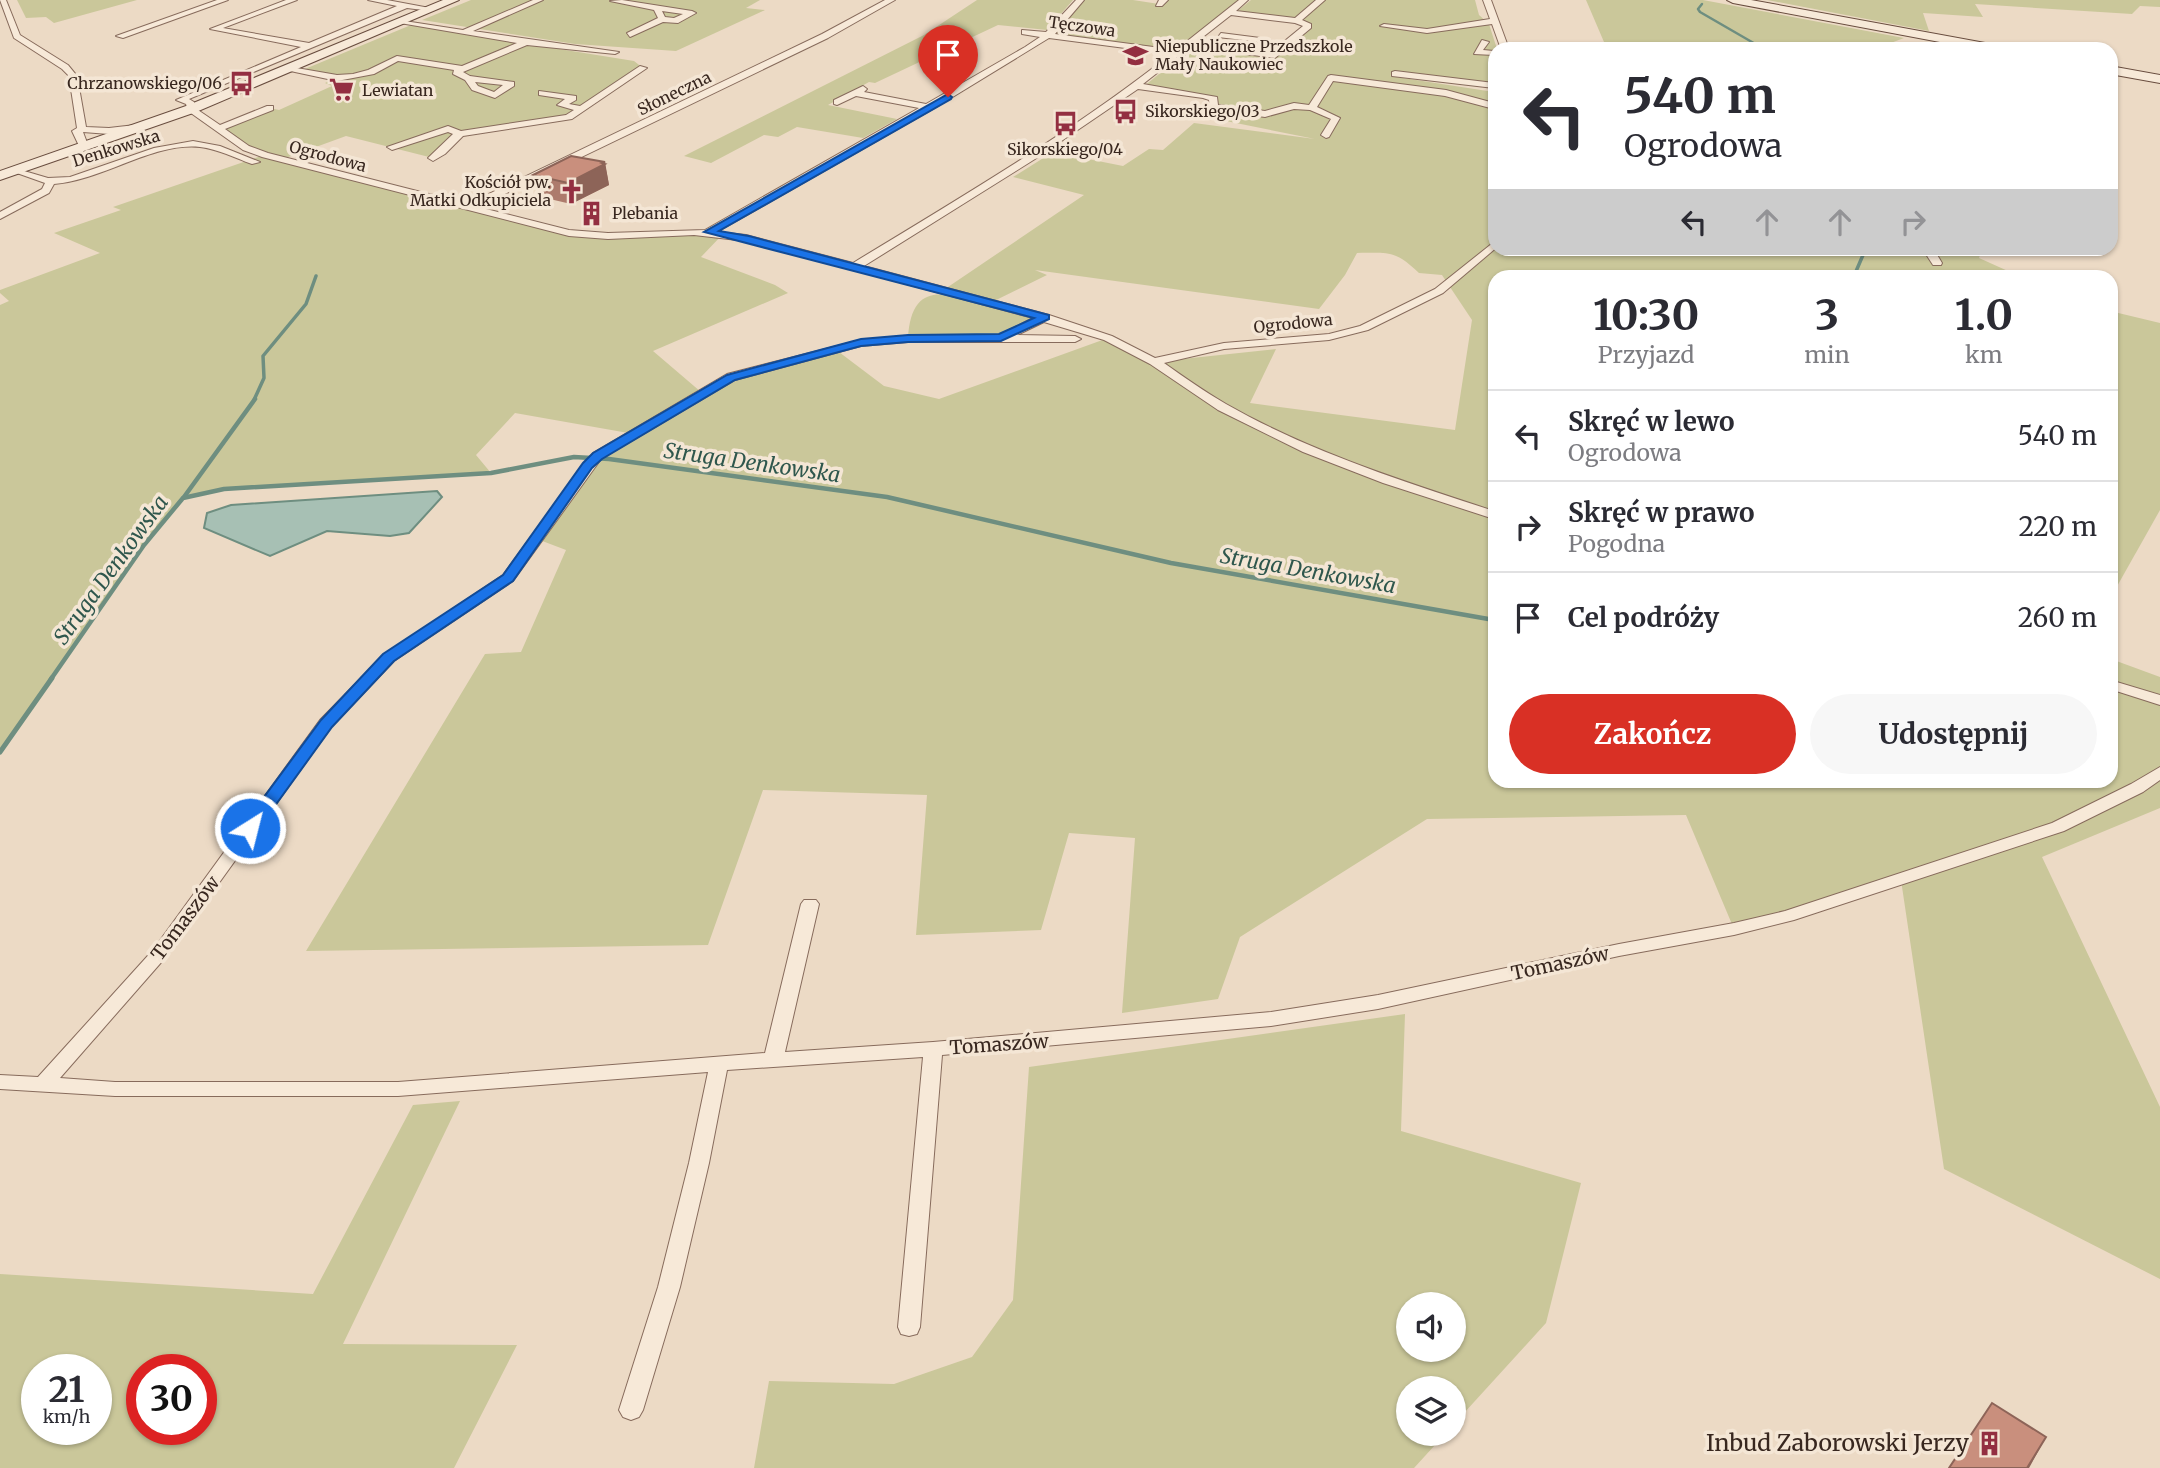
<!DOCTYPE html>
<html lang="pl">
<head>
<meta charset="utf-8">
<style>
	body { margin:0; font-family:Merriweather,serif; background:#f7f7f7; color:#2b2b33; height:100vh; display:flex; flex-direction:column; font-size:26px; white-space:nowrap }
	* { box-sizing:border-box; margin:0 }
	p { font-size:23px; color:#7c7c81 }
	.icon { flex:none; width:38px; height:38px; fill:none; stroke:currentColor; stroke-width:2; stroke-linecap:round; stroke-linejoin:round }
	.map { position:relative; flex:1; overflow:hidden }
	.panel { position:absolute; left:1488px; top:270px; width:630px; height:518px; display:flex; flex-direction:column; background:#fff; border-radius:21px; box-shadow:0 2px 5px #0004 }
	.panel>* { flex:none }
	.hud { position:absolute; left:1488px; top:42px; width:630px; height:214px; border-radius:21px; box-shadow:0 2px 5px #0004; background:#fff; color:#2b2b33; overflow:hidden }
	.fabs { position:absolute; left:1396px; top:1292px; display:grid; gap:14px }
	.fabs a { display:grid; place-items:center; width:70px; height:70px; border-radius:50%; background:#fff; box-shadow:0 2px 5px #0004; font-size:35px }
	.speed { position:absolute; left:21px; top:1354px; display:flex; gap:14px; font-size:35px; font-weight:700; text-align:center }
	.speed>* { display:grid; place-content:center; width:91px; height:91px; border-radius:50%; background:#fff; box-shadow:0 2px 5px #0004; line-height:1 }
	.speed small { font-size:18px; font-weight:400 }
	.speed .limit { border:10px solid #d22; background:#fff; color:#111 }
	.pin { position:absolute; display:grid; place-items:center; width:60px; height:60px; color:#fff; margin:-72px -30px; border-radius:50% 50% 50% 0; rotate:-45deg; box-shadow:0 0 7px #0007 }
	.pin .icon { rotate:45deg }
	.me { position:absolute; width:77px; margin:-38px; rotate:36deg; stroke-linejoin:round; filter:drop-shadow(0 0 5px #0008) }
	.turn { display:flex; align-items:center; gap:24px; height:147px; padding:0 21px; font-size:32px }
	.turn .icon { width:91px; height:91px; stroke-width:2.5 }
	.turn b { display:block; font-size:49px; line-height:60px }
	.lanes { display:flex; align-items:center; height:66px; padding:0 21px; background:#0003; justify-content:center; gap:35px; direction:ltr }
	.lanes .off { opacity:.35 }
	.eta { display:flex; justify-content:space-evenly; align-items:center; height:119px; text-align:center }
	.eta b { font-size:42px; font-weight:700; line-height:49px }
	.cta { display:flex; gap:14px; margin-top:auto; padding:14px 21px }
	.cta a { flex:1; height:80px; border-radius:42px; background:#d93025; color:#fff; font-size:28px; font-weight:700; line-height:80px; text-align:center }
	.cta a+a { background:#f7f7f7; color:#2b2b33 }
	ul { padding:0; list-style:none }
	li { display:flex; align-items:center; gap:21px; height:91px; padding:0 21px; border-top:2px solid #e1e1e2 }
	li div { flex:1 }
	li b { display:block; font-size:26px }
	li em { font-style:normal }
	.map>svg:first-child { display:block }
	.green { fill:#cac79a; fill-rule:evenodd }
	.water { fill:#a7c0b4; stroke:#6e8e80; stroke-width:2 }
	.lines { fill:none; stroke-linecap:round; stroke-linejoin:round }
	.stream-far3 { stroke:#6e8e80; stroke-width:2.5 }
	.stream-far2 { stroke:#6e8e80; stroke-width:3.5 }
	.stream-far1 { stroke:#6e8e80; stroke-width:4.5 }
	.stream { stroke:#6e8e80; stroke-width:5 }
	.street-casing { stroke:#876b5c; stroke-width:2 }
	.secondary-casing { stroke:#694d3f; stroke-width:2 }
	.street { fill:#f7e9d8; fill-rule:evenodd }
	.secondary { fill:#f7e9d8; fill-rule:evenodd }
	.wall { fill:#ad7b6c }
	.shaded-wall { fill:#8d6458 }
	.building { fill:#c98f7d; stroke:#8d6458; stroke-width:2 }
	.route { fill:#1a73e8; stroke:#114b97; stroke-width:2 }
	.labels { text-anchor:middle; stroke-width:7; stroke-linejoin:round; paint-order:stroke }
	.far-street-label { font-size:16px; fill:#38271f; stroke:#f4e6d5 }
	.far-poi-label { font-size:16px; fill:#38271f; stroke:#f4e6d5; text-anchor:start }
	.street-label { font-size:19px; fill:#38271f; stroke:#f4e6d5 }
	.water-label { font-size:21px; font-style:italic; fill:#2f574d; stroke:#f4e6d5 }
	.near-poi-label { font-size:23px; fill:#38271f; stroke:#f4e6d5; text-anchor:end }
</style>
</head>
<body>
<div class="map">
<svg width="2160" height="1468" viewBox="0 0 2160 1468">
	<rect width="100%" height="100%" fill="#ecdac5"/>
	<g class="green">
		<path d="M17 0H137L54 23 46 17 26 18Z"/>
		<path d="M471 0H760L746 8 765 10 676 51 575 44 422 20Z"/>
		<path d="M977 0H1073L1047 30 998 25 875 83 869 82 828 105 897 119 863 138 797 127 778 137 764 135 711 163 684 156 924 35Z"/>
		<path d="M1080 0H1133L1159 4 1164 0H1244L1178 53 1048 35Z"/>
		<path d="M1251 0H1475L1479 15 1489 24 1497 49H1494V86L1395 74 1390 76 1494 92V248L1982 249 1979 258 2019 276H1494V780H2110L2111 659 2160 677V808L2042 857 2160 1107V1279L1944 1169 1901 880 1734 929 1686 815 1427 819 1240 937 1218 999 1122 1013 1135 838 1069 833 1041 930 916 935 927 795 763 790 708 945 306 951 485 654 521 652 566 550 537 539 588 466 634 434 515 413 476 455 491 473 224 489 184 498 144 545 0 752V305L9 301 0 293V290L100 253 54 233 121 210 113 207 264 155 218 129 270 108 279 110 332 86 325 83 336 78 300 71 411 25 634 61 643 68 574 115 460 134 433 158 346 136 283 159 569 233 723 234 701 257 775 285 788 293 653 351 701 392 731 377 835 349 884 386 939 399 1108 338 1154 362 1276 349 1250 403 1455 430 1472 320 1442 275 1419 273C1395 250 1389 253 1357 253L1345 275 1319 309 1035 270 1047 275 992 302 1045 317 1001 338 908 339C911 278 948 293 990 307L991 303 945 289 1084 195 1013 177 1053 152 1123 166 1149 149 1163 150 1194 123 1315 139 1201 116 1213 107 1214 99 1143 87 1191 48 1272 56 1308 27 1303 23 1235 13Z"/>
		<path d="M1586 0H1703L1904 38 1888 44 1896 49H1607Z"/>
		<path d="M1767 0H2160V7L2140 6 2132 14 1975 4 1983 17 1923 13 1929 31Z"/>
		<path d="M2110 311 2160 323V510L2111 597Z"/>
		<path d="M1405 1014 1401 1131 1581 1183 1546 1323 1454 1424V1388H1409V1433H1446L1414 1468H754L769 1381 894 1384 972 1357 1013 1300 1029 1067ZM1409 1304H1454V1349H1409Z"/>
		<path d="M460 1101 343 1344 517 1345 454 1468H0V1274L313 1294 413 1105ZM96 1370V1430H37V1370ZM142 1370H201V1430H142Z"/>
	</g>
	<path class="water" d="M437 491 442 497 409 533 390 536 327 531 270 556 204 528 207 513 231 505Z"/>
	<g class="lines">
		<path class="stream-far3" d="M1702 4 1698 9 1700 12 1764 49"/>
		<g class="stream-far2">
			<path d="M1854 276 1866 248"/>
			<path d="M254 400 264 378 263 356 306 304 316 276"/>
		</g>
		<g class="stream-far1">
			<path d="M184 497 255 399"/>
			<path d="M51 679 144 545 183 498 224 489 491 473 574 457 609 459 887 497 1171 563 1494 620"/>
		</g>
		<path class="stream" d="M0 752 52 678"/>
		<defs>
			<g id="street">
				<path d="M0 0H6L20 35 68 65 77 76 86 127 109 128 135 125 138 126V130L109 134 83 132 89 148 81 150 72 131 77 128 69 76 62 69 14 38Z"/>
				<path d="M217 0H228L123 38 116 36Z"/>
				<path d="M286 0H297L223 28 309 43 397 6 368 0H387L435 9 431 11 407 8 189 99 194 102 195 108 220 125 267 106H273V110L225 129 249 146 268 153 468 204 822 34 885 0H895L828 38 478 207 569 230 608 233 705 230 919 108 856 96 837 105 834 104V100L863 86 867 89 864 92 926 104 1025 47 1040 37 1022 34V30L1046 32 1076 0H1084L1055 34 1176 50 1239 0H1248L1236 11 1295 18 1316 0H1325L1302 20 1311 24V28L1275 58 1214 50 1204 44 1208 42 1216 46 1270 53 1303 26 1295 23 1231 15 1143 84 1217 97 1218 105 1265 111 1294 103 1309 105 1328 76 1331 75 1446 90 1494 103V109L1445 96 1333 81 1317 107 1340 118 1329 137 1326 138 1321 135 1331 119 1310 110 1294 109 1265 117 1210 109 1209 100 1203 98 1138 89 1035 159 864 266 1049 315 1112 336 1155 358 1224 343 1329 334 1360 326 1435 289 1494 242 1496 248 1443 293 1368 330 1329 340 1224 349 1164 363C1184 377 1205 392 1226 404 1310 452 1403 481 1494 511V519L1383 483 1303 452 1218 410 1150 364 1104 340 1044 322 1017 335 1075 336 1081 339 1075 342H908L861 346 735 380 601 459 513 581 394 661 332 726 165 958 60 1078 115 1082H398L765 1053 801 904 804 900H816L819 904 785 1052 933 1042 1271 1012 1378 995 1619 944 1734 923 1785 911 2052 823 2131 784 2160 767V780L2143 792 2064 831 1794 920 1734 935 1619 956 1378 1009 1271 1026 942 1055 920 1327 917 1334 909 1336 901 1334 898 1327 923 1057 727 1070 709 1163 680 1287 643 1410 639 1417 631 1420 623 1417 619 1410 658 1287 689 1163 708 1072 398 1096H115L0 1089V1075L38 1077 153 950 320 720 384 655 503 575 593 453 727 374 861 340 908 336 999 335 1033 318 746 241 694 235 608 239 569 236 262 157 243 150 188 111 186 104 176 100 301 47 210 29ZM1049 38 1171 54C1071 133 961 197 853 263L746 235 717 232 933 109Z"/>
				<path d="M533 0H543L473 31 619 52 615 54 527 45 463 72 470 76 514 82V86L495 98 472 90 465 80 453 74 454 70 398 61 374 74 337 81 281 69 285 66 337 75 353 74 368 70 397 56 462 66 517 43 394 22 398 20 463 30ZM475 82 503 85 494 92 478 86Z"/>
				<path d="M622 0 692 11 696 13 678 23 663 22 630 37 627 33 658 18 654 10 610 1ZM662 11 683 14 674 18 665 17Z"/>
				<path d="M1159 0H1168L1162 6H1156Z"/>
				<path d="M1483 0H1491L1509 49H1501L1492 24 1427 33 1380 26 1384 24 1427 29 1490 19Z"/>
				<path d="M1221 33 1268 39 1272 41 1268 43 1218 37Z"/>
				<path d="M1482 40 1489 42 1483 50 1494 51V55L1474 54Z"/>
				<path d="M640 66 647 68 572 119 463 136 445 154 433 161 428 158 430 156 453 134 448 132 392 150 387 147 448 126 461 131 566 115 574 110 557 105 565 99 539 95V91L576 96V100L569 104 580 106Z"/>
				<path d="M1395 71 1494 83V88L1392 76V72Z"/>
				<path d="M193 141 220 146 260 162 252 164C235 158 218 149 200 147 153 142 104 180 54 184L49 193 0 219V212L42 189 45 183 14 172V168L48 178 70 177 154 148Z"/>
				<path d="M1922 248H1933L1942 263 1941 265H1933Z"/>
				<path d="M2110 680 2160 695V705L2110 689Z"/>
			</g>
			<g id="secondary">
				<path d="M443 0H459L196 112 0 180V171L186 106Z"/>
				<path d="M1727 0H1751L1996 45 2002 49H1977L1733 3Z"/>
				<path d="M2110 66 2160 75V83L2110 74Z"/>
			</g>
		</defs>
		<use href="#street" class="street-casing"/>
		<use href="#secondary" class="secondary-casing"/>
		<use href="#street" class="street"/>
		<use href="#secondary" class="secondary"/>
	</g>
	<path class="wall" d="M605 164 609 185 571 204 537 196 533 175Z"/>
	<g class="shaded-wall">
		<path d="M605 162 609 185 571 204 568 183Z"/>
		<path d="M2046 1437 2029 1468H2027Z"/>
	</g>
	<g class="building">
		<path d="M571 156 605 162 602 163 605 164 568 183 533 175Z"/>
		<path d="M1992 1403 2046 1437 2027 1468H1949Z"/>
	</g>
	<path class="route" d="M948 94 952 97 951 99 719 231 749 236 1049 315V319L1001 341 908 342 861 346 735 380 602 459 592 468 513 581 394 661 332 727 256 832H244L242 828 244 824 321 720 383 654 503 575 583 463 593 453 727 375 861 339 908 335 999 334 1034 318 704 232Z"/>
	<defs>
		<symbol id="school-bare" viewBox="-9 -9 18 18"><path d="M0-5L7-2L0 1L-7-2ZM-4 1L0 2.5L4 1V4Q0 6-4 4Z" fill="#932f41" stroke="#f4e6d5" stroke-width="2.5" paint-order="stroke"/></symbol>
		<symbol id="bus-bare" viewBox="-9 -9 18 18"><path d="M-5-6H5V4H4V6H2V4H-2V6H-4V4H-5ZM-3.5-4V0h7V-4ZM-3.5 1.2v1.5H-2V1.2ZM2 1.2v1.5H3.5V1.2Z" fill="#932f41" stroke="#f4e6d5" stroke-width="2.5" paint-order="stroke"/></symbol>
		<symbol id="supermarket-bare" viewBox="-9 -9 18 18"><path d="M-6-5.5h2.5l.6 2H6L4.5 2H-2.5L-4.4-4H-6ZM-1.5 3.2a1.3 1.3 0 1 0 .1 0ZM3 3.2a1.3 1.3 0 1 0 .1 0Z" fill="#932f41" stroke="#f4e6d5" stroke-width="2.5" paint-order="stroke"/></symbol>
		<symbol id="church-bare" viewBox="-9 -9 18 18"><path d="M-1.2-6h2.4v3.5h3.3v2.4h-3.3V6h-2.4V-.1h-3.3v-2.4h3.3Z" fill="#932f41" stroke="#f4e6d5" stroke-width="2.5" paint-order="stroke"/></symbol>
		<symbol id="building-bare" viewBox="-9 -9 18 18"><path d="M-4-6H4V6H1V3H-1V6H-4ZM-2.5-4.3h1.7v1.8h-1.7ZM.8-4.3h1.7v1.8H.8ZM-2.5-1h1.7V.8h-1.7ZM.8-1h1.7V.8H.8Z" fill="#932f41" stroke="#f4e6d5" stroke-width="2.5" paint-order="stroke"/></symbol>
	</defs>
	<g fill-rule="evenodd">
		<use href="#school-bare" x="1118" y="38" width="35" height="35"/>
		<use href="#bus-bare" x="224" y="66" width="35" height="35"/>
		<use href="#supermarket-bare" x="324" y="72" width="35" height="35"/>
		<use href="#bus-bare" x="1108" y="94" width="35" height="35"/>
		<use href="#bus-bare" x="1048" y="106" width="35" height="35"/>
		<use href="#church-bare" x="554" y="174" width="35" height="35"/>
		<use href="#building-bare" x="574" y="196" width="35" height="35"/>
		<use href="#building-bare" x="1972" y="1426" width="35" height="35"/>
	</g>
	<g class="labels">
		<g class="far-street-label">
			<text transform="translate(1082 26) rotate(8)" y="6">Tęczowa</text>
			<text transform="translate(674 93) rotate(-26)" y="6">Słoneczna</text>
			<text transform="translate(116 148) rotate(-17)" y="6">Denkowska</text>
			<text transform="translate(328 156) rotate(15)" y="6">Ogrodowa</text>
			<text transform="translate(1293 323) rotate(-6)" y="6">Ogrodowa</text>
		</g>
		<g class="far-poi-label">
			<text x="1155" y="52">Niepubliczne Przedszkole<tspan x="1155" dy="18">Mały Naukowiec</tspan></text>
			<text x="222" y="89" text-anchor="end">Chrzanowskiego/06</text>
			<text x="362" y="96">Lewiatan</text>
			<text x="1145" y="117">Sikorskiego/03</text>
			<text x="1065" y="155" text-anchor="middle">Sikorskiego/04</text>
			<text x="551" y="188" text-anchor="end">Kościół pw.<tspan x="551" dy="18">Matki Odkupiciela</tspan></text>
			<text x="612" y="219">Plebania</text>
		</g>
		<g class="street-label">
			<text transform="translate(185 918) rotate(-53)" y="7">Tomaszów</text>
			<text transform="translate(1560 963) rotate(-12)" y="7">Tomaszów</text>
			<text transform="translate(999 1044) rotate(-4)" y="7">Tomaszów</text>
		</g>
		<g class="water-label">
			<text transform="translate(752 463) rotate(8)" y="7">Struga Denkowska</text>
			<text transform="translate(111 570) rotate(-54)" y="7">Struga Denkowska</text>
			<text transform="translate(1308 571) rotate(10)" y="7">Struga Denkowska</text>
		</g>
		<g class="near-poi-label">
			<text x="1969" y="1451">Inbud Zaborowski Jerzy</text>
		</g>
	</g>
</svg>
<div class="fabs">
<a><svg class="icon" aria-label="sound" viewBox="0 0 24 24"><path d="M4 9h4l5-4v14l-5-4H4zM17 9q2 3 0 6"/></svg></a>
<a><svg class="icon" aria-label="layers" viewBox="0 0 24 24"><path d="M12 4l9 5-9 5-9-5zM3 14l9 5 9-5"/></svg></a>
</div>
<div class="speed"><div>21<small>km/h</small></div><div class="limit">30</div></div>
<div class="pin" style="left:948px;top:97px;background:#d93025"><svg class="icon" aria-label="arrive" viewBox="0 0 24 24"><path d="M6 21V4h12l-3 4 3 4H6"/></svg></div>
<svg class="me" style="left:250px;top:828px" viewBox="-20 -20 40 40"><circle r="17" fill="#1a73e8" stroke="#fff" stroke-width="3"/><path d="M0-11L8 9 0 5-8 9z" fill="#fff"/></svg>
<div class="hud">
<div class="turn"><svg class="icon" aria-label="left" viewBox="0 0 24 24"><path d="M17 20v-9H6M10 6l-5 5 5 5"/></svg><div><b>540 m</b>Ogrodowa</div></div>
<div class="lanes"><svg class="icon" aria-label="left" viewBox="0 0 24 24"><path d="M17 20v-9H6M10 6l-5 5 5 5"/></svg><svg class="icon off" aria-label="ahead" viewBox="0 0 24 24"><path d="M12 20V5M6 11l6-6 6 6"/></svg><svg class="icon off" aria-label="ahead" viewBox="0 0 24 24"><path d="M12 20V5M6 11l6-6 6 6"/></svg><svg class="icon off" aria-label="right" viewBox="0 0 24 24"><path d="M7 20v-9h11M14 6l5 5-5 5"/></svg></div>
</div>
<section class="panel">
<div class="eta">
<div><b>10:30</b><p>Przyjazd</p></div>
<div><b>3</b><p>min</p></div>
<div><b>1.0</b><p>km</p></div>
</div>
<ul>
<li><svg class="icon" aria-label="left" viewBox="0 0 24 24"><path d="M17 20v-9H6M10 6l-5 5 5 5"/></svg><div><b>Skręć w lewo</b><p>Ogrodowa</p></div><em>540 m</em></li>
<li><svg class="icon" aria-label="right" viewBox="0 0 24 24"><path d="M7 20v-9h11M14 6l5 5-5 5"/></svg><div><b>Skręć w prawo</b><p>Pogodna</p></div><em>220 m</em></li>
<li><svg class="icon" aria-label="arrive" viewBox="0 0 24 24"><path d="M6 21V4h12l-3 4 3 4H6"/></svg><div><b>Cel podróży</b></div><em>260 m</em></li>
</ul>
<div class="cta"><a>Zakończ</a><a>Udostępnij</a></div>
</section>
</div>
</body>
</html>
